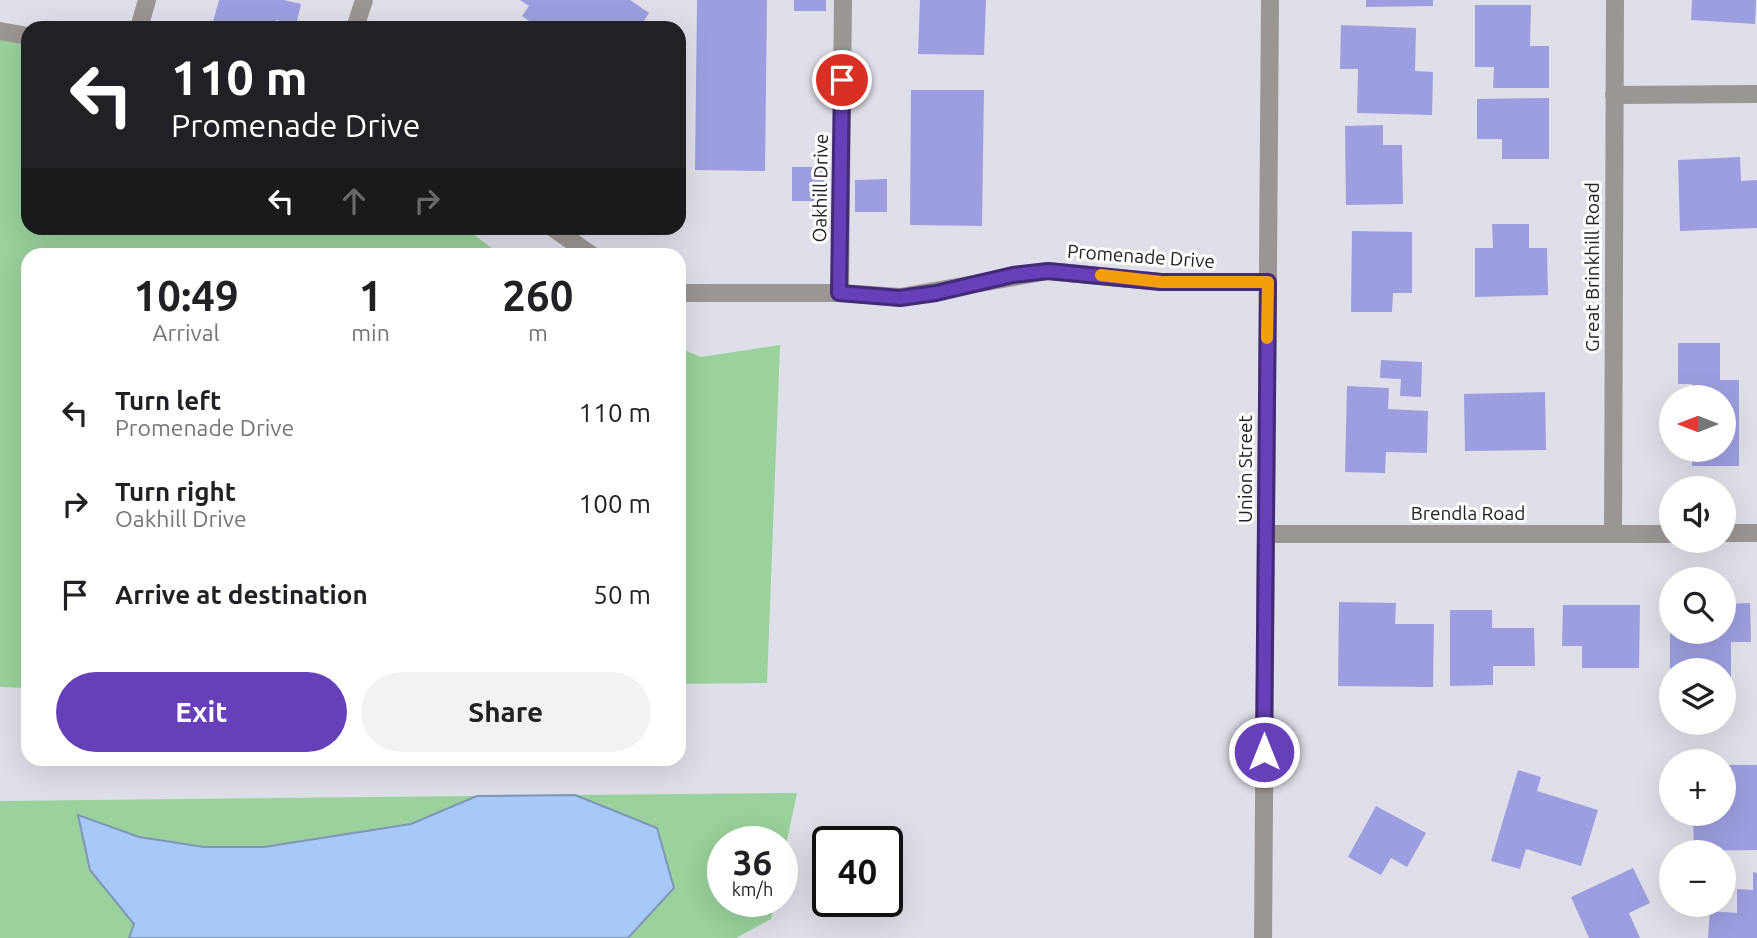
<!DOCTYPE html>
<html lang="en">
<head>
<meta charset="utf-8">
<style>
	body { margin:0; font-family:Ubuntu,sans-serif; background:#f2f2f2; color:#202124; height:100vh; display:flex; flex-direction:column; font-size:26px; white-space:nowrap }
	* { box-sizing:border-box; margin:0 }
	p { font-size:23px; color:#757577 }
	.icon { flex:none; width:38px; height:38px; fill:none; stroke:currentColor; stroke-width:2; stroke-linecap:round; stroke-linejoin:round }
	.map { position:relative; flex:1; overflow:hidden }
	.panel { position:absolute; left:21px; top:248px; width:665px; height:518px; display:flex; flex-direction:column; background:#fff; border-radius:21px; box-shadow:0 7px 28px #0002 }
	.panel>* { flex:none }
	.top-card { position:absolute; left:21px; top:21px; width:665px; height:214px; border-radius:21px; box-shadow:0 7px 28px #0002; background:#202124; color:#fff; overflow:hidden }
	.needle { width:46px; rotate:270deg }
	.controls { position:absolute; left:1659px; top:385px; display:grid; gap:14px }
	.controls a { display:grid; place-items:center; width:77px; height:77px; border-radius:50%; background:#fff; box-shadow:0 7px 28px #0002; font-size:35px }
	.speed { position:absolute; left:707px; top:826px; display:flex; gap:14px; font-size:35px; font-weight:700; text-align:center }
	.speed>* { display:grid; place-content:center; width:91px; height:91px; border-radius:50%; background:#fff; box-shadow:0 7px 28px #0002; line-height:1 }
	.speed small { font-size:18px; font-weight:400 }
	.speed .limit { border:4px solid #111; border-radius:10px; background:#fff; color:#111 }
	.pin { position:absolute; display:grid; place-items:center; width:60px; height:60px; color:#fff; margin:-30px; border:4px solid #fff; border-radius:50%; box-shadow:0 2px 7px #0007 }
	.me { position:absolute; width:77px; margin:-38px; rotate:0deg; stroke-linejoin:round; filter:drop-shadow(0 0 5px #0008) }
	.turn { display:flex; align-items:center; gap:24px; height:147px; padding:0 35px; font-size:32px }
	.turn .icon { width:91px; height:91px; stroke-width:2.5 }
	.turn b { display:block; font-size:49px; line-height:60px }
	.lanes { display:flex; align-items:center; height:66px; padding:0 35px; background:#0003; justify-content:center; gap:35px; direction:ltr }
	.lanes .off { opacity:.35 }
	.eta { display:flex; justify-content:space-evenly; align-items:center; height:119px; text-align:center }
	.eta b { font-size:42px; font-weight:700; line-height:49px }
	.primary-button { display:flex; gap:14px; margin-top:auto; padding:14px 35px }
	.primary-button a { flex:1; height:80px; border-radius:42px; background:#6640b8; color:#fff; font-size:28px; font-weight:700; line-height:80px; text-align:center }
	.primary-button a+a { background:#f2f2f2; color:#202124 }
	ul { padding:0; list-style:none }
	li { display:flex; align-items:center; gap:21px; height:91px; padding:0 35px }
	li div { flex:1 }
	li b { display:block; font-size:26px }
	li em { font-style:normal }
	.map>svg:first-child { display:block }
	.green { fill:#9ad19c }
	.water { fill:#a8c8f7; stroke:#8096b8; stroke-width:2 }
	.building { fill:#9d9edf }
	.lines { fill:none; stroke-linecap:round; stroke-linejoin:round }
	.minor { stroke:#9a9694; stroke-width:18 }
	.route-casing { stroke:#422a78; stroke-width:18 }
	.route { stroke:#6640b8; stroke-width:12 }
	.slow { stroke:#f59e0b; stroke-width:12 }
	.labels { text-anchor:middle; stroke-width:6; stroke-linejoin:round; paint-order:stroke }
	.street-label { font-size:19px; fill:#222226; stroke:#fff }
</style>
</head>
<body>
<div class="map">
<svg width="1757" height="938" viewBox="0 0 1757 938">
	<rect width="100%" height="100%" fill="#dedfe8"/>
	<g class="green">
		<path d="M0 36H28V228H465L501 255 28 256V688L0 687Z"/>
		<path d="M780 345 767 683 679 684V348L701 357Z"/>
		<path d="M797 793 782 864V842H723V901H775L771 919 736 938H628L674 888 575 795Z"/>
		<path d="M477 796 411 824 264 847H204L139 837 79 816 90 870 134 924 129 938H0V801Z"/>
	</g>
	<path class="water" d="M575 795 657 828 674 888 628 938H129L134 924 90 870 78 815 139 837 204 847H264L411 824 477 796Z"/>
	<g class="building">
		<path d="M219 0H284L301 4 296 25 276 20 274 28H220L212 26Z"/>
		<path d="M520 0H630L649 13 641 25 645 28H568L559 22 553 28 545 22 539 28 522 16 529 6Z"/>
		<path d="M697 0H767L765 171 695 170Z"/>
		<rect x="794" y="0" width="32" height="11"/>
		<path d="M920 0H986L984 55 918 54Z"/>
		<path d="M1366 0H1433V6L1366 7Z"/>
		<path d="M1692 0H1756L1755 24 1691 20Z"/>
		<path d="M1475 5H1531L1530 46H1549V88H1493L1494 67H1475Z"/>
		<path d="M1341 25 1416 28 1415 71 1433 72 1432 115 1357 113 1358 69H1340Z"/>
		<path d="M911 90H984L982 226 910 225Z"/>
		<path d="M1549 98V159H1502V139H1477V99Z"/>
		<path d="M1383 125V145H1402L1403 204 1346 205 1345 126Z"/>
		<path d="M1740 157 1741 181 1757 180V228L1680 231 1678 160Z"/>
		<rect x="792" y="167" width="32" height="34"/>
		<path d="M887 179V212H855V180Z"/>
		<path d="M1492 224H1529V248H1547L1548 295 1475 297V248H1493Z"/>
		<path d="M1352 231 1412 232V293H1393L1392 312H1351Z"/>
		<path d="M1678 343H1720V380H1739V466H1692V450H1724V397H1692V384H1678Z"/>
		<path d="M1381 360 1422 362 1421 397 1400 396 1401 379 1380 378Z"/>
		<path d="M1347 386 1389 388 1388 409 1428 411 1427 453 1386 452 1385 473 1345 472Z"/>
		<path d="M1545 392 1546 450 1465 451 1464 394Z"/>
		<path d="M1339 602 1396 603 1395 624H1434L1433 687 1338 686Z"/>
		<path d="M1750 603 1751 642H1731V681H1724V670H1670V632H1724V604Z"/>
		<path d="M1563 605H1640L1639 668H1582V646H1562Z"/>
		<path d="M1450 610H1492V628H1534L1535 666H1493V685L1450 686Z"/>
		<path d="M1724 765H1757V850L1694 851 1693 814H1724Z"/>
		<path d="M1518 770 1541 777 1537 791 1598 810 1581 866 1526 849 1520 869 1491 861Z"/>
		<path d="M1376 806 1426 833 1407 867 1391 858 1381 875 1348 857Z"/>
		<path d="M1633 868 1650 903 1629 913 1640 938H1589L1571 897Z"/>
		<path d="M1753 872 1757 873V938H1708L1710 911 1737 913V889L1753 890Z"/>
	</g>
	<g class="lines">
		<g class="minor">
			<path d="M139 28 147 0"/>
			<path d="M355 28 364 0"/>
			<path d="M0 31 28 36"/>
			<path d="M1614 95 1757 94"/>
			<path d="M553 228 593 256"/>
			<path d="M679 293H840L900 297 1048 271 1161 282H1267"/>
			<path d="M840 293 843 0"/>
			<path d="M1724 533H1757"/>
			<path d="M1266 534H1671"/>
			<path d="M1613 534 1615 0"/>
			<path d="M1263 938 1270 0"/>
		</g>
	</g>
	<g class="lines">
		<defs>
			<path id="route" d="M842 80 839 293 900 298 936 293 1013 275 1048 271 1161 282H1268L1264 752"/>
		</defs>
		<use href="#route" class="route-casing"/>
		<use href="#route" class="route"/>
		<path class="slow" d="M1101 275 1161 282H1268L1267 338"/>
	</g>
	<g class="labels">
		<g class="street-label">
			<text transform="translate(820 188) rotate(-89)" y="7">Oakhill Drive</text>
			<text transform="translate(1141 256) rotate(4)" y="7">Promenade Drive</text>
			<text transform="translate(1592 267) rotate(-90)" y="7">Great Brinkhill Road</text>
			<text transform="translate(1245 469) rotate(-90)" y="7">Union Street</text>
			<text x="1468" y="520">Brendla Road</text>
		</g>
	</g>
</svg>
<div class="controls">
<a><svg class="needle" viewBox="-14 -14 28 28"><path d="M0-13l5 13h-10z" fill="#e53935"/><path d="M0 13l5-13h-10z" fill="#757577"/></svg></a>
<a><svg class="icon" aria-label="sound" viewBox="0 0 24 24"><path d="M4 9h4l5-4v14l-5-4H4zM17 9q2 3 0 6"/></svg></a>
<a><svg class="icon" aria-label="search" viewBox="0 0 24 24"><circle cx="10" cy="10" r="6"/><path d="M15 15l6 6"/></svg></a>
<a><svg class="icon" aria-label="layers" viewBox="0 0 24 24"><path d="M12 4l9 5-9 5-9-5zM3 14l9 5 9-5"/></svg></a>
<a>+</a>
<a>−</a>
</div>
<div class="speed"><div>36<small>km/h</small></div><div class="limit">40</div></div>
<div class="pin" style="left:842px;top:80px;background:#d93025"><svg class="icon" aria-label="arrive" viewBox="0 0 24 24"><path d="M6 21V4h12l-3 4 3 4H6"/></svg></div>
<svg class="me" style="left:1264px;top:752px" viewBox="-20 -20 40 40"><circle r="17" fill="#6640b8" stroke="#fff" stroke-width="3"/><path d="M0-11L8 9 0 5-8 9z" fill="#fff"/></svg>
<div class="top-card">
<div class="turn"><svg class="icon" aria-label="left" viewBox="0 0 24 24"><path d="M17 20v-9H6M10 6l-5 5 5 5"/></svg><div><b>110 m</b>Promenade Drive</div></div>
<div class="lanes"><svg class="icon" aria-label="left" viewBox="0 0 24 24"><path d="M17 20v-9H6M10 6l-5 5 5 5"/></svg><svg class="icon off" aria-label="ahead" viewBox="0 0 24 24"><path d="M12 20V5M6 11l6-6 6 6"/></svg><svg class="icon off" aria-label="right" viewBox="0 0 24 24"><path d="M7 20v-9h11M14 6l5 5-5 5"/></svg></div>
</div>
<section class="panel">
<div class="eta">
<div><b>10:49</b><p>Arrival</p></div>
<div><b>1</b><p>min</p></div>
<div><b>260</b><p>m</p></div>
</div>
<ul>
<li><svg class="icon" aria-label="left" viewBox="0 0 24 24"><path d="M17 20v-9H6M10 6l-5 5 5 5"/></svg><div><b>Turn left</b><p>Promenade Drive</p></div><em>110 m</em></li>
<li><svg class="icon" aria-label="right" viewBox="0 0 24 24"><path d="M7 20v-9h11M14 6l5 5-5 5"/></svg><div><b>Turn right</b><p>Oakhill Drive</p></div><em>100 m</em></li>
<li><svg class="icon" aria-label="arrive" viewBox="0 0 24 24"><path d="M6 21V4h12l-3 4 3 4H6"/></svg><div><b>Arrive at destination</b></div><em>50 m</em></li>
</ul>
<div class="primary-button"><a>Exit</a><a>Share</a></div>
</section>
</div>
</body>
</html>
